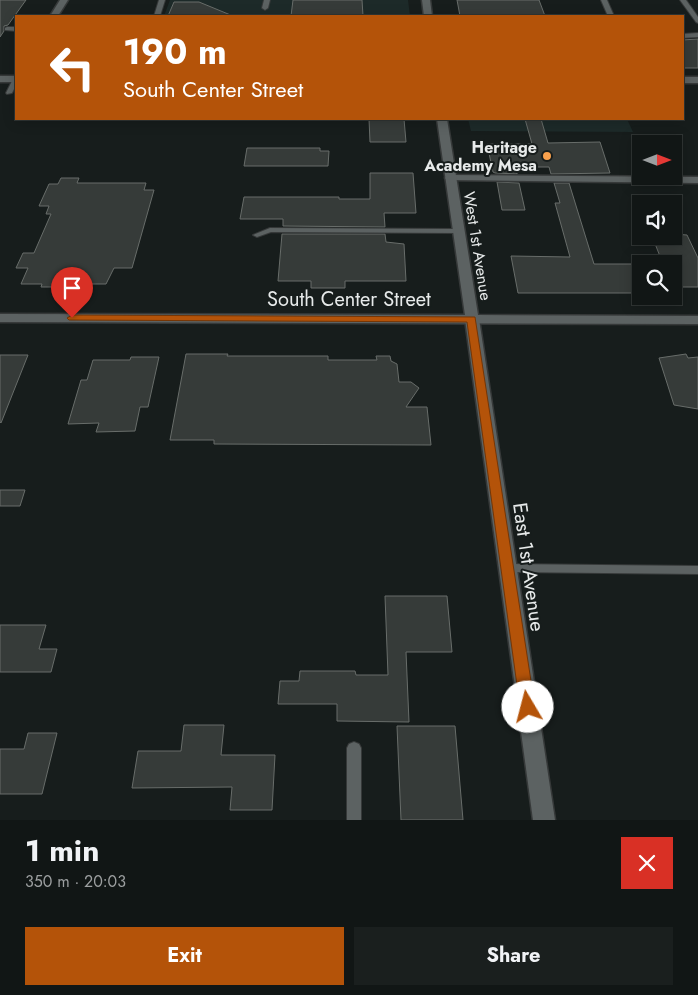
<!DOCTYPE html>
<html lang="en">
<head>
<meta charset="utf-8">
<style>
	body { margin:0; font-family:Jost,sans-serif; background:#1a1f1e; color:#f1f3f6; height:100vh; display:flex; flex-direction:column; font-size:19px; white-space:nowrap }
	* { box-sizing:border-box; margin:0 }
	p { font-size:16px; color:#9c9fa0 }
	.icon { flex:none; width:28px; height:28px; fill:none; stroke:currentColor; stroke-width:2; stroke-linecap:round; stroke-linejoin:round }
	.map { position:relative; height:820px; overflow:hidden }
	.side { display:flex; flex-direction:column; background:#111615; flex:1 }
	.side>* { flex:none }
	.banner { position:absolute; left:15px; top:15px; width:669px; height:105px; border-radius:0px; box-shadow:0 2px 12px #0003,0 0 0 1px #303534; background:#b45309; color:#fff; overflow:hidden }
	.needle { width:32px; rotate:90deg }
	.tools { position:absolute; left:632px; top:135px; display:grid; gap:10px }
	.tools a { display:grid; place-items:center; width:50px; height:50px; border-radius:0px; background:#111615; box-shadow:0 2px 12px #0003,0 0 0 1px #303534; font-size:25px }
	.pin { position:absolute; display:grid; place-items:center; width:42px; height:42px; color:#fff; margin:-51px -21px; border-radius:50% 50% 50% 0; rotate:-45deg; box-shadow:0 0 5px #0007 }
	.pin .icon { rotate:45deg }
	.me { position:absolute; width:55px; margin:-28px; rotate:352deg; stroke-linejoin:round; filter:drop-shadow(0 0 4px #0008) }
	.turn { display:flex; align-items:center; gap:18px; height:105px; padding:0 25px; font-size:22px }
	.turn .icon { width:65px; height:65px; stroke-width:2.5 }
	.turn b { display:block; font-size:35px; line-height:42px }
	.round { display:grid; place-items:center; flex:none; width:52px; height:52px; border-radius:0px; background:#1a1f1e }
	.overview { display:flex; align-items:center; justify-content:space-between; height:85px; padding:0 25px }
	h1 { font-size:30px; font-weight:700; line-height:38px }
	.button { display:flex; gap:10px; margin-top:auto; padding:10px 25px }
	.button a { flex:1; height:58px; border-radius:0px; background:#b45309; color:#fff; font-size:20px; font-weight:700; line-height:58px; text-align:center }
	.button a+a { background:#1a1f1e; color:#f1f3f6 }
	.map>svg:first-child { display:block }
	.built { fill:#1d2a29 }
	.building { fill:#363b39; stroke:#686d6a }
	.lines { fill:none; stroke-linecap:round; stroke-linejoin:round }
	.lane-casing { stroke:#363939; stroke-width:2 }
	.street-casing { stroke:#363939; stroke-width:3 }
	.secondary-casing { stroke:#363939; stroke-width:3 }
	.lane { fill:#5c6262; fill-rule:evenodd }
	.street { fill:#5c6262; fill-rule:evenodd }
	.secondary { fill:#5c6262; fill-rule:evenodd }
	.route { fill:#b45309; stroke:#753606 }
	.poi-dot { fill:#f8a04c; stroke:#171d1c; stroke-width:2 }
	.labels { text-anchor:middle; stroke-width:4; stroke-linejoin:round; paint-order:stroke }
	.far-poi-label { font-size:16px; font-weight:bold; fill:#e7eaea; stroke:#171d1c; text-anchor:end }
	.far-street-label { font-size:16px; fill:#e7eaea; stroke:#171d1c }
	.street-label { font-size:20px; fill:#e7eaea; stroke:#171d1c }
</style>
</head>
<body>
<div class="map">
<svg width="698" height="820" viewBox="0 0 698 820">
	<rect width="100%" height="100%" fill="#171d1c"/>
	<g class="built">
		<path d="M170 0H408L410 16H164Z"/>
		<path d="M468 119H627L633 132 471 131Z"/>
	</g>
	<g class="building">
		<path d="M0 0H26L8 25 4 26V31L0 37Z"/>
		<path d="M293 0H362L363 16H291Z"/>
		<path d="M457 0H539L545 16H460Z"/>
		<path d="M174 2H199L233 16H168Z"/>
		<path d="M698 39V68H682V40Z"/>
		<path d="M369 119H404L406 142H370Z"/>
		<path d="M525 119H541L548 143 600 142 610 173 551 174 549 167H517V174L495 173 493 172 487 144H532Z"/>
		<path d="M247 148H320V151H329L328 166H244Z"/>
		<path d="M370 173H413L416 213H384L385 227 283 226V219H240L244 197H339V199H370Z"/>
		<path d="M61 178H79L77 183H146L144 190H154L132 268H114L106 284H77L76 287H41L42 284H21L28 268H16L23 253H34L51 214H46L49 206H39L49 184H58Z"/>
		<path d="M497 182 519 183 525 210H502Z"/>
		<path d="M554 183H569L594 264H641V293H518L511 256 570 257 555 203H560Z"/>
		<path d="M282 234H385L386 242 404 244 406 281H345V288H311V281H278Z"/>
		<path d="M674 234 687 235 698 258V287H674V264H663L652 236H674Z"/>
		<path d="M186 354H228L227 356H328V360H377L376 356H390L391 361 397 364 399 382H411L419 388 406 407H427L431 445 214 444V440H170Z"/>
		<path d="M686 354 688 358 698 357V409L674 405 659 358Z"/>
		<path d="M0 355H28L1 423 0 422Z"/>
		<path d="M131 357H159L148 407H140L135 431 96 432 99 423 68 424 81 380H87L93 360H130Z"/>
		<path d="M0 490H25L20 506H0Z"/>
		<path d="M385 596H447L452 652H406L409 722 337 721V704H278L280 681H299L300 671H355L356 675H388Z"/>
		<path d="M0 625H46L39 649H57L51 672H0Z"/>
		<path d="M184 725H224L221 755H275L272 810H230L232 787 132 788 138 751H181Z"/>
		<path d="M397 726H455L463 820H401Z"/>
		<path d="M28 733H57L42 794H0V749H24Z"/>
	</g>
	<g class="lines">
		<defs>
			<g id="lane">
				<path d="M159 0H165L160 16H154Z"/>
				<path d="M264 0H270L268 8 265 10 262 8Z"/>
				<path d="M601 0H607L614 16H608Z"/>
				<path d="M680 0H686L698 17V23L696 22Z"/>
				<path d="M7 27H16V31L5 30V28Z"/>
				<path d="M698 33V37L682 38V34Z"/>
				<path d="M16 77V85L12 93 7 94 6 93 13 79Z"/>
				<path d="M270 228 458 229 462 231 458 233 271 232 257 237 253 235Z"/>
				<path d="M508 564 698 566V574L508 572 504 571 502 568 504 565Z"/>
				<path d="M354 742 359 744 361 748V820H347V748L349 744Z"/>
			</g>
			<g id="street">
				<path d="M60 0H68L58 16H50Z"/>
				<path d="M451 175 698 177V183L447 180 445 178 447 176Z"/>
				<path d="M472 315 479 319 555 820H533L465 319Z"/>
			</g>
			<g id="secondary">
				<path d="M422 0H430L432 16H424Z"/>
				<rect x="0" y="76" width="16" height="6"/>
				<rect x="682" y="77" width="16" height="6"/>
				<path d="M437 119H447L478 315 698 316V324L0 322V314L465 315Z"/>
			</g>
		</defs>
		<use href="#lane" class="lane-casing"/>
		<use href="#street" class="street-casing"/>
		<use href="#secondary" class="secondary-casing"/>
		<use href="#lane" class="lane"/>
		<use href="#street" class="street"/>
		<use href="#secondary" class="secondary"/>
	</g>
	<path class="route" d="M72 315 475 317 535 707 533 711 528 713 522 711 520 707 467 322 69 320 67 318Z"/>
	<circle class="poi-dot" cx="547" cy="156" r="5"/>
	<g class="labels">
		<g class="far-poi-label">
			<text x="537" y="153">Heritage<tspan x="537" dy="18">Academy Mesa</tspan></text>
		</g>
		<g class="far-street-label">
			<text transform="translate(478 246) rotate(81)" y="6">West 1st Avenue</text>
		</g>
		<g class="street-label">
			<text x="349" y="306">South Center Street</text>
			<text transform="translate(529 567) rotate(82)" y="7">East 1st Avenue</text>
		</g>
	</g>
</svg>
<div class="tools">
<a><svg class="needle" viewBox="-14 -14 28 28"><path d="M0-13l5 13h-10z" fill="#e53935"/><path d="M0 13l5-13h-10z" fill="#9c9fa0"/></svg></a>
<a><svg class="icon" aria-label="sound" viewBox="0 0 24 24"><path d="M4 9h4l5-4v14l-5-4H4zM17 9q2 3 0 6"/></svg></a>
<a><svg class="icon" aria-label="search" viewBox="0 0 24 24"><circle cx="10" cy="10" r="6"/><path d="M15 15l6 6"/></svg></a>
</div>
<div class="pin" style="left:72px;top:318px;background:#d93025"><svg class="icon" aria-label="arrive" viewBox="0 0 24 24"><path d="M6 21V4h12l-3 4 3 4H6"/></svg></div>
<svg class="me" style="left:528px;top:707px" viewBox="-20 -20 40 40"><circle r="19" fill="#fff"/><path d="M0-13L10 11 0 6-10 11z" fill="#b45309"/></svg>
<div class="banner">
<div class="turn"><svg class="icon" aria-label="left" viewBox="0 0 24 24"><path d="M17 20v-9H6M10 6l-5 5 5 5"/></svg><div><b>190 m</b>South Center Street</div></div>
</div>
</div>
<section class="side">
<div class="overview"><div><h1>1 min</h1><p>350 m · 20:03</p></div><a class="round" style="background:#d93025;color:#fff"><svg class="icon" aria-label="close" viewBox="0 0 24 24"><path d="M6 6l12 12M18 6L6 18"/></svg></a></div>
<div class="button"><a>Exit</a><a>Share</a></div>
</section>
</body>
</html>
